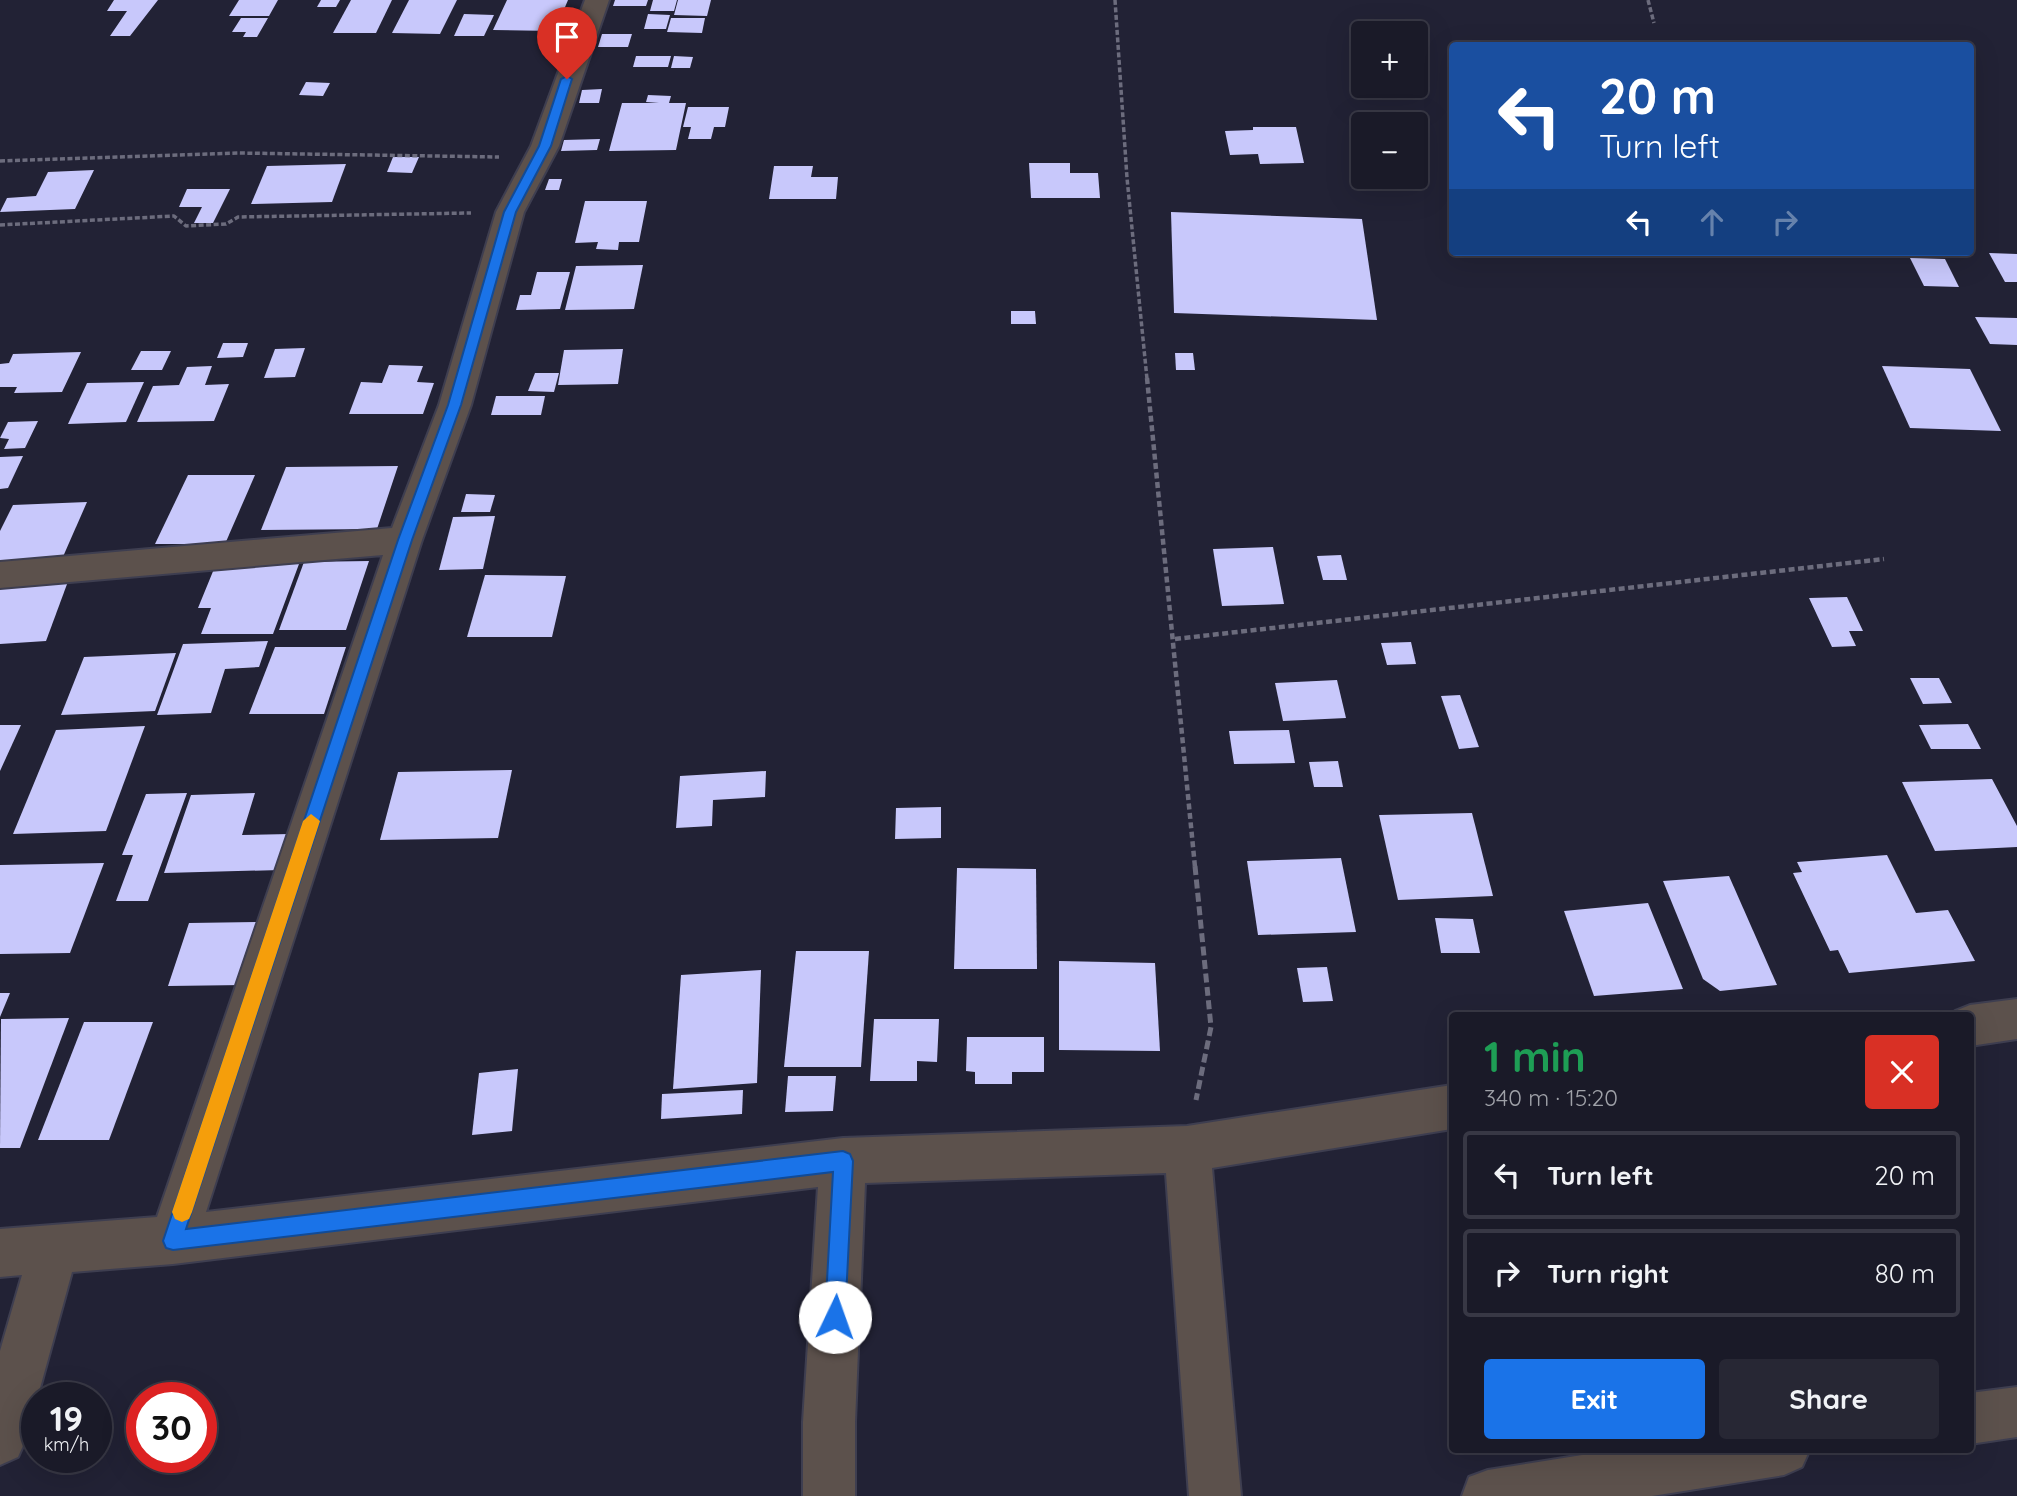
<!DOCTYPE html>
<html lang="en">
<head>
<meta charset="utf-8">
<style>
	body { margin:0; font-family:Quicksand,sans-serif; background:#272734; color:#f1f3f6; height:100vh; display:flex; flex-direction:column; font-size:26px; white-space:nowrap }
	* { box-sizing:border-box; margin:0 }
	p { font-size:23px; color:#9fa1a8 }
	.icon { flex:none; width:38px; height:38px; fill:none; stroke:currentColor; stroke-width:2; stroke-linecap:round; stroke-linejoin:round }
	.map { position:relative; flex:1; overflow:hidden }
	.drawer { position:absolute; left:1449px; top:1012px; width:525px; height:441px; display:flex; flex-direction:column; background:#1a1a28; border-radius:7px; box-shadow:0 7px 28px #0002,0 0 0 2px #383845 }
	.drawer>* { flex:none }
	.hud { position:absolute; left:1449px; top:42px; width:525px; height:214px; border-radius:7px; box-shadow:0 7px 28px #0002,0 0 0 2px #383845; background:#1a4fa0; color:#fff; overflow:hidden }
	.buttons { position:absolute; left:1351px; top:21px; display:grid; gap:14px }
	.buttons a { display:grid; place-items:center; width:77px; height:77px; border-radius:7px; background:#1a1a28; box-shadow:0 7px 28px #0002,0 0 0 2px #383845; font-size:35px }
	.speed { position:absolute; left:21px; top:1382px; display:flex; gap:14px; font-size:35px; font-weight:700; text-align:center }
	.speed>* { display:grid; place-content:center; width:91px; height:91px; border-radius:50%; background:#1a1a28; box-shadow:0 7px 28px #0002,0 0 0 2px #383845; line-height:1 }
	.speed small { font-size:18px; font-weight:400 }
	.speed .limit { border:10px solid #d22; background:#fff; color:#111 }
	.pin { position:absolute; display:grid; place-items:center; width:60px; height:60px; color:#fff; margin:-72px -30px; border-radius:50% 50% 50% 0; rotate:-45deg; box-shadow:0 0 7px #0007 }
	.pin .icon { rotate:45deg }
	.me { position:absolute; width:77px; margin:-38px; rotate:3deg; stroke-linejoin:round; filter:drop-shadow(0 0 5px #0008) }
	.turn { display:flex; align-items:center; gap:24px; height:147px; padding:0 35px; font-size:32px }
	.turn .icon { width:91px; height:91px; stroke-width:2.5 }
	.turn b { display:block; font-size:49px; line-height:60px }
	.lanes { display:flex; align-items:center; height:66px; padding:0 35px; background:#0003; justify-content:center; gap:35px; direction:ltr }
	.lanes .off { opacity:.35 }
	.round { display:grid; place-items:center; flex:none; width:74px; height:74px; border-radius:7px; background:#272734 }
	.headline { display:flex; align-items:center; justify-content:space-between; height:119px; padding:0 35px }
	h1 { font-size:42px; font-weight:700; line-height:52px; color:#1e9e55 }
	.primary-button { display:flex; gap:14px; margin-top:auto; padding:14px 35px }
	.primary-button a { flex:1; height:80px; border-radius:7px; background:#1a73e8; color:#fff; font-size:28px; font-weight:700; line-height:80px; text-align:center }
	.primary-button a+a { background:#272734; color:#f1f3f6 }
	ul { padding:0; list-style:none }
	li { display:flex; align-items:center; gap:21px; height:88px; margin:0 14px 10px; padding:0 21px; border:4px solid #383845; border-radius:7px }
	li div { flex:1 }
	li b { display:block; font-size:26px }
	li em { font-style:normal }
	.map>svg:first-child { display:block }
	.building { fill:#c8c8fb }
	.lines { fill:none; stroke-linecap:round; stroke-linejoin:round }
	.minor-casing { stroke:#3e3e50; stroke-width:4 }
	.path-far2 { stroke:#6c6c7d; stroke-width:3.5; stroke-dasharray:5 2.5; stroke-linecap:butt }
	.path-far1 { stroke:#6c6c7d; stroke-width:4.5; stroke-dasharray:6 3.5; stroke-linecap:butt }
	.path { stroke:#6c6c7d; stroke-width:5; stroke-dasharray:9 4.5; stroke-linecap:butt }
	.minor { fill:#5c514c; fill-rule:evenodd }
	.route { fill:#1a73e8; stroke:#114b97; stroke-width:2 }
	.slow { fill:#f59e0b }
</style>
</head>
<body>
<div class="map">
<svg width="2017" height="1496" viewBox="0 0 2017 1496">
	<rect width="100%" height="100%" fill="#222235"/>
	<g class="building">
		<path d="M114 0H158L130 36H110L127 11H107Z"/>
		<path d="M239 0H278L269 16H229Z"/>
		<path d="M321 0H340L336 7H317Z"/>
		<path d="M351 0H392L376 33H333Z"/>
		<path d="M409 0H457L440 34 392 33Z"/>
		<path d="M507 0H568L555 31 493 30Z"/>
		<path d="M615 0H648L646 6H613Z"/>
		<path d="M653 0H677L674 11H650Z"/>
		<path d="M678 0H711L707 16 674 15Z"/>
		<path d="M464 14 494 15 484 36H454Z"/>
		<path d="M648 14 670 15 666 29H644Z"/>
		<path d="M241 18H268L257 37H243L246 32H232Z"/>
		<path d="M671 18H705L702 33 667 32Z"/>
		<path d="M602 34H632L628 47H598Z"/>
		<path d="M636 56H671L668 67H633Z"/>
		<path d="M674 56 693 57 690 68H671Z"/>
		<path d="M306 82 330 83 323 96 299 95Z"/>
		<path d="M602 89 599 103H579L582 90Z"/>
		<path d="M648 95 671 96 669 103H686L676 150 609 151 622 103H659L646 102Z"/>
		<path d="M688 107H729L725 127H714L711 139H688L691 127H683Z"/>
		<path d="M1253 127H1296L1304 163 1260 164 1258 154 1230 155 1225 131 1253 130Z"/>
		<path d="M600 139 597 150 561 151 564 140Z"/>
		<path d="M393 157H419L412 173 387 172Z"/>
		<path d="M1029 163H1070V173H1098L1100 198H1031Z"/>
		<path d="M346 164 332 202 251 204 267 166Z"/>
		<path d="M774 166H813L811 177H838L836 199H769Z"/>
		<path d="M94 170 75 209 0 212 7 198 36 196 48 172Z"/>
		<path d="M549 179H562L559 190H545Z"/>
		<path d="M187 189H230L213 223H194L202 207H179Z"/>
		<path d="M585 201H647L639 242H619L618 250 596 249 598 242 575 243Z"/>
		<path d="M1171 212 1362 219 1377 320 1174 313Z"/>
		<path d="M1989 253 2017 254V282H2005Z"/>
		<path d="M1910 258 1945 259 1959 287 1924 286Z"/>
		<path d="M643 265 634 309 565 310 576 266Z"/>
		<path d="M537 272H570L560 309 516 310 520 295H531Z"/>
		<path d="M1011 311H1035L1036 324H1011Z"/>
		<path d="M1975 317 2017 318V345L1990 344Z"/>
		<path d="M223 343H248L243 357 217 358Z"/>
		<path d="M305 348 295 377 264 378 275 349Z"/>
		<path d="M623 349 618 384 558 385 564 350Z"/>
		<path d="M141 351H171L162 370H131Z"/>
		<path d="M81 352 62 392 14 393 17 387H0V364L9 363 13 354Z"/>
		<path d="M1175 353H1193L1195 370H1176Z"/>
		<path d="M389 365 423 366 417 382 434 383 423 414H349L361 382 382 383Z"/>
		<path d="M212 366 205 385 229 384 214 421 137 422 153 386 179 385 187 367Z"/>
		<path d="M1882 366 1970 369 2001 431 1910 428Z"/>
		<path d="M535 373H559L554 392 528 391Z"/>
		<path d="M144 382 126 422 68 424 87 383Z"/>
		<path d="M496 396H545L541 415H491Z"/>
		<path d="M38 421 25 448 4 449 9 439 0 438 8 422Z"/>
		<path d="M23 456 8 488 0 489V457Z"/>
		<path d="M398 466 377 529 261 530 286 467Z"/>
		<path d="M188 475H255L225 544H155Z"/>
		<path d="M466 494 495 495 490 512H461Z"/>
		<path d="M87 502 62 559 0 561V531L13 505Z"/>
		<path d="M495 516 483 569 439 570 453 517Z"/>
		<path d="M1273 547 1284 604 1222 606 1213 549Z"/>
		<path d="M1341 555 1347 580H1323L1317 556Z"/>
		<path d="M369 561 346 630H279L304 562Z"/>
		<path d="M216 564H299L273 634H201L211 608H198Z"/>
		<path d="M485 575 566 576 552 637H467Z"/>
		<path d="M70 576 46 641 0 644V582Z"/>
		<path d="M1847 597 1863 631H1849L1856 646 1832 647 1809 598Z"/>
		<path d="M268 641 259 667 225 669 211 713 157 715 183 644Z"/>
		<path d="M1411 642 1416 664 1387 665 1381 643Z"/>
		<path d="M275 647H346L324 714H249Z"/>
		<path d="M176 653 155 711 61 715 84 657Z"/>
		<path d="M1910 678H1939L1952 703 1923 704Z"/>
		<path d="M1337 680 1346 718 1283 721 1275 683Z"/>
		<path d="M1460 695 1479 747 1459 749 1441 696Z"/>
		<path d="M1968 724 1981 749H1931L1919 725Z"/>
		<path d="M0 725H21L0 771Z"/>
		<path d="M145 726 106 831 13 834 56 730Z"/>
		<path d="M1289 730 1295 763 1234 764 1229 731Z"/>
		<path d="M1338 761 1343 787H1314L1309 762Z"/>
		<path d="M512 770 498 838 380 840 398 772Z"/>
		<path d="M766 771 765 797 713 800 712 826 676 828 680 776Z"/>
		<path d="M1992 779 2017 826V847L1935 851 1902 782Z"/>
		<path d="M187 793 148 901H116L133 855H122L146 794Z"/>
		<path d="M255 793 242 835 290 834 280 870 164 873 191 795Z"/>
		<path d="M941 807V838L895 839 896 808Z"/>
		<path d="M1472 813 1493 896 1398 900 1379 815Z"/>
		<path d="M1887 855 1916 913 1948 910 1975 961 1849 973 1838 950 1830 951 1793 873 1802 872 1797 862Z"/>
		<path d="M1341 858 1356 932 1258 935 1247 861Z"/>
		<path d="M104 863 70 953 0 954V865Z"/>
		<path d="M957 868 1036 869 1037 969H954Z"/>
		<path d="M1729 876 1777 985 1720 991 1703 979 1663 881Z"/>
		<path d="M1648 903 1683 989 1594 996 1564 911Z"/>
		<path d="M1435 918 1473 919 1480 953H1441Z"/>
		<path d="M263 922 244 985 168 986 189 923Z"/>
		<path d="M796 951H869L861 1067H784Z"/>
		<path d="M1059 961 1155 963 1160 1051 1059 1050Z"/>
		<path d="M1327 967 1333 1001 1303 1002 1297 968Z"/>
		<path d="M761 970 757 1083 673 1089 681 975Z"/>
		<path d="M0 993H10L0 1017Z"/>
		<path d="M69 1018 20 1148H0L1 1019Z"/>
		<path d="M874 1019H939L937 1062 917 1061V1081H870Z"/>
		<path d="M84 1022H153L109 1140H38Z"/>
		<path d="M967 1037H1044V1072H1012V1084H975V1072L966 1071Z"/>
		<path d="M518 1069 512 1131 472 1135 479 1073Z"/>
		<path d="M788 1076H836L833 1111 785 1112Z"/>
		<path d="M743 1090 742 1114 661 1119 662 1094Z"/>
	</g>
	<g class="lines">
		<defs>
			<g id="minor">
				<path d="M585 0H609L559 146 524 212 471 405 422 540 206 1212 843 1138 1187 1126 1452 1085V1129L1212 1168 1241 1496H1189L1166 1173 865 1183 855 1422V1496H803V1422L818 1187 173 1264 72 1272 26 1439 18 1457 0 1465V1351L22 1275 0 1277V1229L157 1217 383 555 0 588V562L392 528 439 405 496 212 531 146Z"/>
				<path d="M2017 999V1039L1970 1046V1015H1953L1955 1011 1970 1005Z"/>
				<path d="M2017 1387V1437L1970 1444V1393Z"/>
				<path d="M1620 1449H1810L1802 1467 1784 1475 1652 1496H1462L1469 1477 1488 1470Z"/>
			</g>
		</defs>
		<use href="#minor" class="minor-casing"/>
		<g class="path-far2">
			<path d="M1115 0 1127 178 1147 379"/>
			<path d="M1648 0 1654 23"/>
			<path d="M0 161 238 153 499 157"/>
			<path d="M0 225 174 216 186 226 226 224 238 217 471 213"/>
		</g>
		<g class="path-far1">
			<path d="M1147 378 1195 867"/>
			<path d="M1175 639 1884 559"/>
		</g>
		<path class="path" d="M1195 866 1211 1027 1196 1100"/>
		<use href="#minor" class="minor"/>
	</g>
	<path class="route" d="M567 76 572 79 551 146 516 212 461 405 412 540 186 1229 843 1151 850 1154 853 1161 845 1317 842 1325 835 1328 828 1325 825 1317 833 1172 173 1250 166 1248 163 1241 398 540 448 405 504 212 539 146 561 79Z"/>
	<path class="slow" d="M311 814 320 821 192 1212 189 1219 182 1222 175 1219 172 1212 303 821Z"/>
</svg>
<div class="buttons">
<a>+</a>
<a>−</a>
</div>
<div class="speed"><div>19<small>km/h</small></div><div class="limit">30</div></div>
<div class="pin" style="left:567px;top:79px;background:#d93025"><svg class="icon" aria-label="arrive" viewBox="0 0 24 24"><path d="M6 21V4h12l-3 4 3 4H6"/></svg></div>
<svg class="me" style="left:835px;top:1317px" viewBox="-20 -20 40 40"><circle r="19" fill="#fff"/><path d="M0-13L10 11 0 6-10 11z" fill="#1a73e8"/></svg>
<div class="hud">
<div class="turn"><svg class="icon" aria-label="left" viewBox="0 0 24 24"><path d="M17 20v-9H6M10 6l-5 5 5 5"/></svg><div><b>20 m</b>Turn left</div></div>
<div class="lanes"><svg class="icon" aria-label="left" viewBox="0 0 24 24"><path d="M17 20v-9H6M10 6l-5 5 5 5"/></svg><svg class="icon off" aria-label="ahead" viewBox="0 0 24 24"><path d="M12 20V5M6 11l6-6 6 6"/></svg><svg class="icon off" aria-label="right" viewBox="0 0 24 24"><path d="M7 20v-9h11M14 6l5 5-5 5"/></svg></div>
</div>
<section class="drawer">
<div class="headline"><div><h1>1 min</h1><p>340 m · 15:20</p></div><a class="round" style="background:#d93025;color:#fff"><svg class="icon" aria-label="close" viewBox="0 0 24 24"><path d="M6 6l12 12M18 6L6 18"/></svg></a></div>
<ul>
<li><svg class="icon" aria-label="left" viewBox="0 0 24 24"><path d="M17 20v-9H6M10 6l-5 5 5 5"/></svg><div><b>Turn left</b></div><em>20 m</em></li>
<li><svg class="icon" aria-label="right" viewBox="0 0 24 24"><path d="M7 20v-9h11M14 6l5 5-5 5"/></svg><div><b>Turn right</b></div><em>80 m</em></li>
</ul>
<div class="primary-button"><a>Exit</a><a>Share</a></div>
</section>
</div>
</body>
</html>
